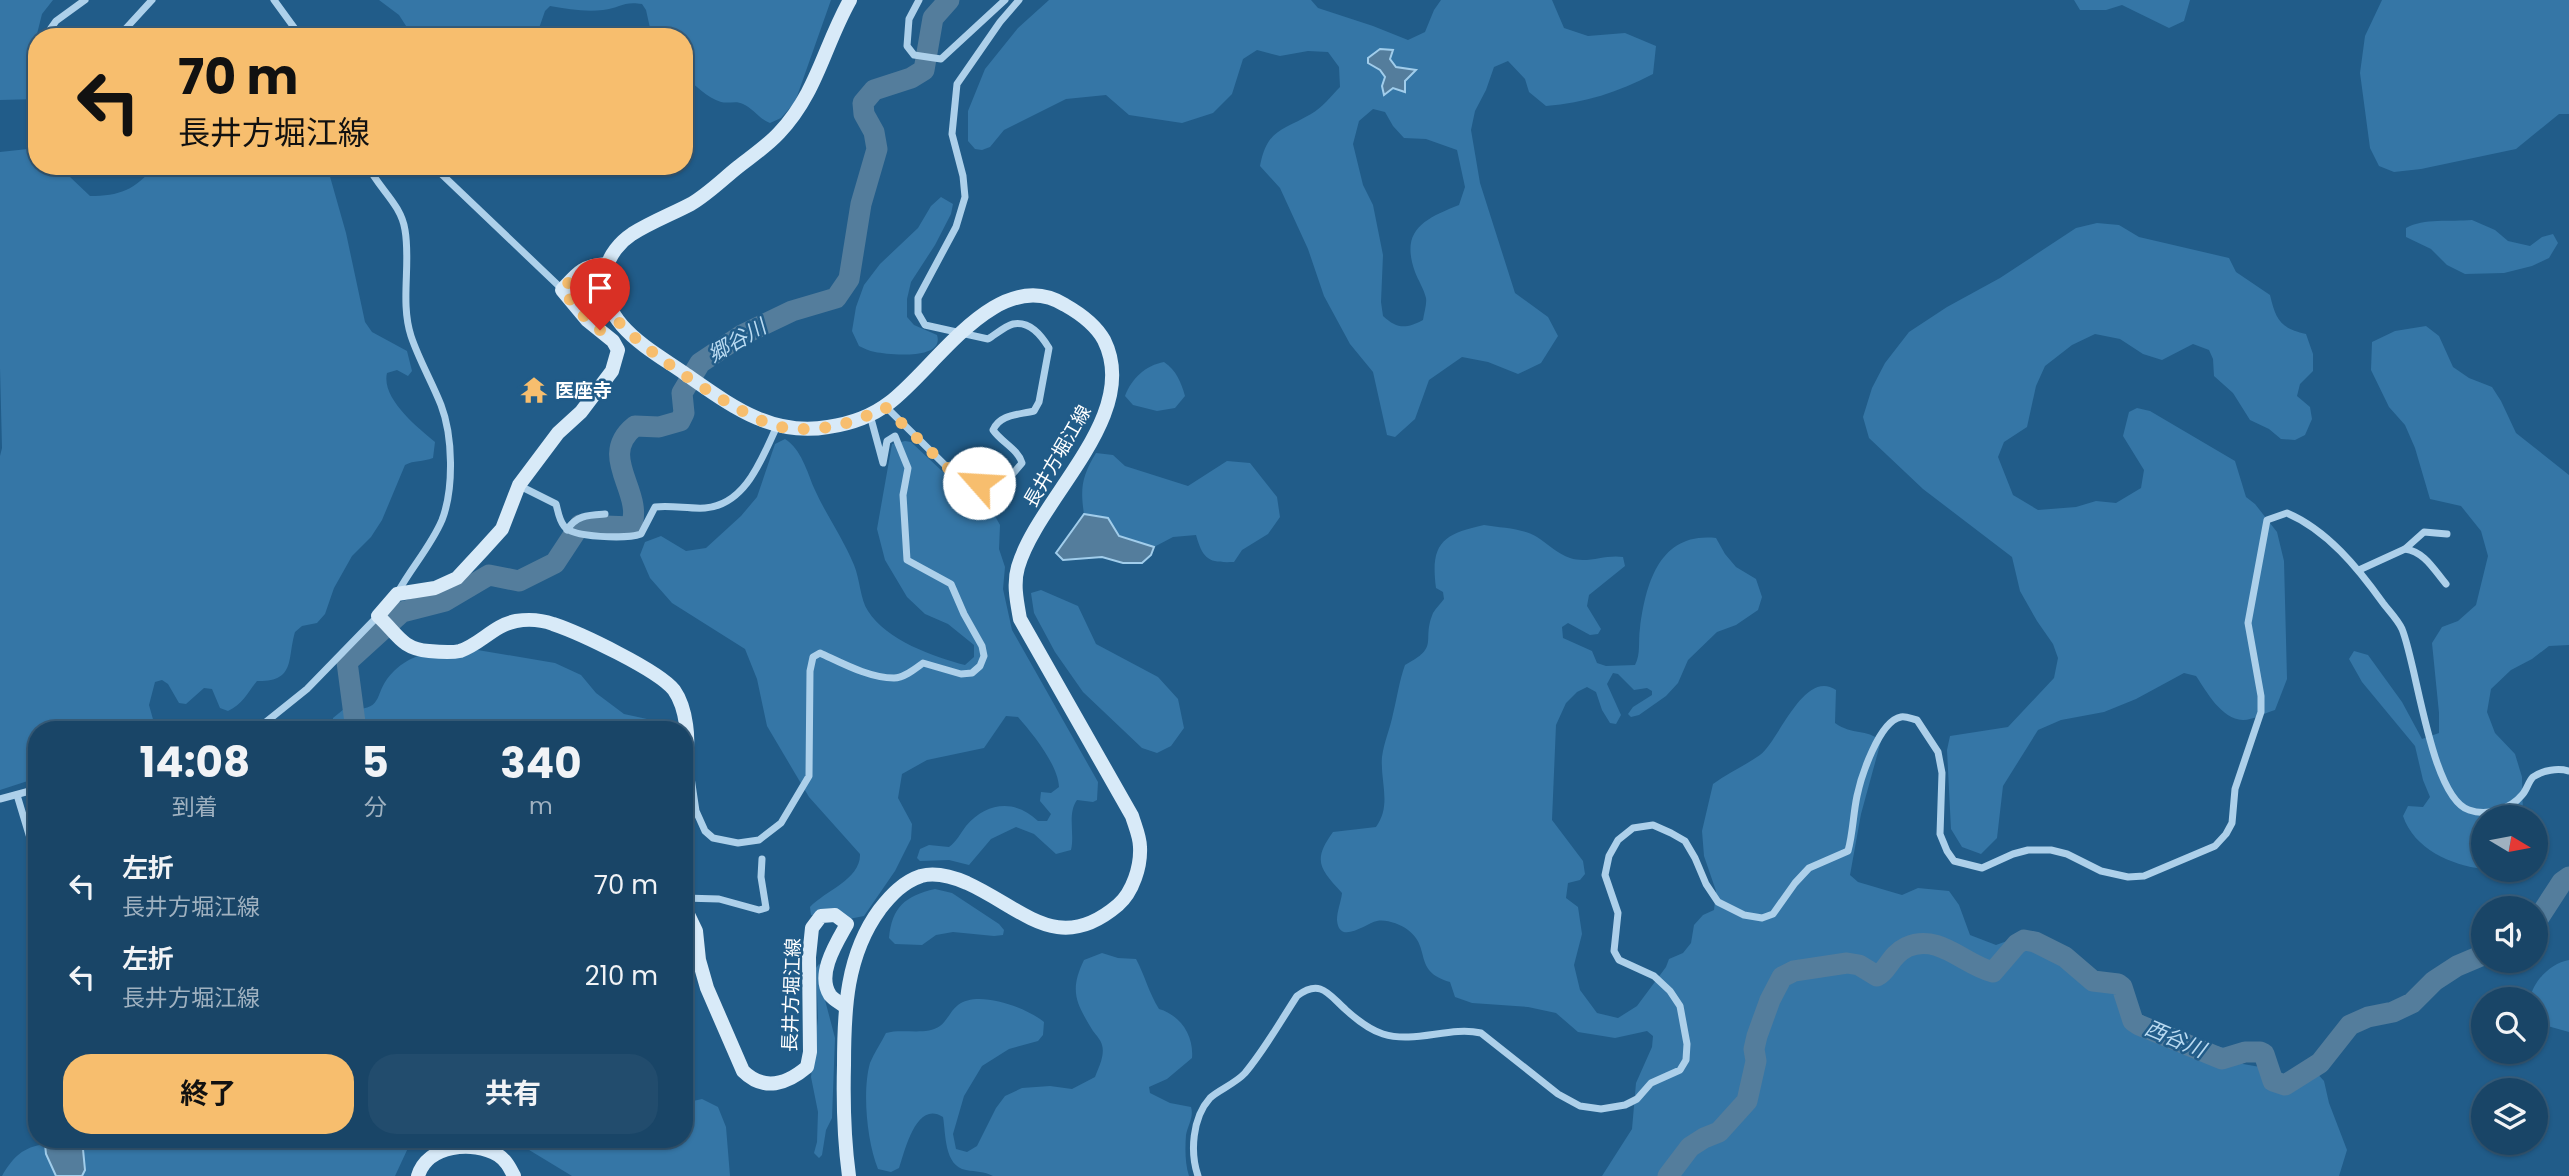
<!DOCTYPE html>
<html lang="ja">
<head>
<meta charset="utf-8">
<style>
	body { margin:0; font-family:Poppins,"Noto Sans JP",sans-serif; background:#224c6d; color:#f1f3f6; height:100vh; display:flex; flex-direction:column; font-size:26px; white-space:nowrap }
	* { box-sizing:border-box; margin:0 }
	p { font-size:23px; color:#9fb1c0 }
	.icon { flex:none; width:38px; height:38px; fill:none; stroke:currentColor; stroke-width:2; stroke-linecap:round; stroke-linejoin:round }
	.map { position:relative; flex:1; overflow:hidden }
	.drawer { position:absolute; left:28px; top:721px; width:665px; height:427px; display:flex; flex-direction:column; background:#194567; border-radius:28px; box-shadow:0 2px 5px #0004,0 0 0 2px #375d7b }
	.drawer>* { flex:none }
	.banner { position:absolute; left:28px; top:28px; width:665px; height:147px; border-radius:28px; box-shadow:0 2px 5px #0004,0 0 0 2px #375d7b; background:#f7be6e; color:#111; overflow:hidden }
	.needle { width:46px; rotate:100deg }
	.buttons { position:absolute; left:2471px; top:805px; display:grid; gap:14px }
	.buttons a { display:grid; place-items:center; width:77px; height:77px; border-radius:50%; background:#194567; box-shadow:0 2px 5px #0004,0 0 0 2px #375d7b; font-size:35px }
	.pin { position:absolute; display:grid; place-items:center; width:60px; height:60px; color:#fff; margin:-72px -30px; border-radius:50% 50% 50% 0; rotate:-45deg; box-shadow:0 0 7px #0007 }
	.pin .icon { rotate:45deg }
	.me { position:absolute; width:77px; margin:-38px; rotate:296deg; stroke-linejoin:round; filter:drop-shadow(0 0 5px #0008) }
	.turn { display:flex; align-items:center; gap:24px; height:147px; padding:0 35px; font-size:32px }
	.turn .icon { width:91px; height:91px; stroke-width:2.5 }
	.turn b { display:block; font-size:49px; line-height:60px }
	.eta { display:flex; justify-content:space-evenly; align-items:center; height:119px; text-align:center }
	.eta b { font-size:42px; font-weight:700; line-height:49px }
	.cta { display:flex; gap:14px; margin-top:auto; padding:14px 35px }
	.cta a { flex:1; height:80px; border-radius:28px; background:#f7be6e; color:#111; font-size:28px; font-weight:700; line-height:80px; text-align:center }
	.cta a+a { background:#224c6d; color:#f1f3f6 }
	ul { padding:0; list-style:none }
	li { display:flex; align-items:center; gap:21px; height:91px; padding:0 35px }
	li div { flex:1 }
	li b { display:block; font-size:26px }
	li em { font-style:normal }
	.map>svg:first-child { display:block }
	.green { fill:#3576a6; fill-rule:evenodd }
	.water { fill:#547d9c; stroke:#a1cdeb; stroke-width:2 }
	.lines { fill:none; stroke-linecap:round; stroke-linejoin:round }
	.river { stroke:#547d9c; stroke-width:21 }
	.minor { stroke:#add0ea; stroke-width:7 }
	.secondary { stroke:#d8eaf8; stroke-width:14 }
	.route { stroke:#f7be6e; stroke-width:12; stroke-dasharray:0 21.6 }
	.labels { text-anchor:middle; stroke-width:5; stroke-linejoin:round; paint-order:stroke }
	.poi-label { font-size:19px; font-weight:bold; fill:#fff; stroke:#215c89; text-anchor:start }
	.street-label { font-size:19px; fill:#fff; stroke:#215c89 }
	.water-label { font-size:21px; font-style:italic; fill:#b9daf1; stroke:#215c89 }
</style>
</head>
<body>
<div class="map">
<svg width="2569" height="1176" viewBox="0 0 2569 1176">
	<rect width="100%" height="100%" fill="#215c89"/>
	<g class="green">
		<path d="M0 0H53L42 14 36 38 37 99 0 100Z"/>
		<path d="M379 0H831L795 102 781 118 770 123C759 119 753 108 743 104 736 100 729 104 721 102 707 98 696 85 684 77V37H652L646 10 642 4C623 1 620 8 603 10 585 12 568 9 550 6L545 11 536 37H425L408 29 399 15Z"/>
		<path d="M1049 0H1311L1318 8 1373 26 1408 40 1425 32 1434 10 1441 0H1552L1564 28 1588 36 1625 33 1656 46 1653 74C1618 92 1585 103 1546 106L1529 92 1525 79 1508 61 1494 67 1486 90 1475 111 1471 130 1480 183 1515 293 1548 317 1558 336 1541 363 1518 374 1488 362 1462 357 1429 380 1415 419 1395 437 1387 435 1373 372 1350 344 1324 296 1308 249 1280 188 1260 166C1267 129 1282 131 1311 114 1322 108 1331 96 1340 87L1339 67 1328 52 1308 51 1280 56 1257 50 1243 59 1232 94 1213 113 1182 123 1129 115 1106 95 1066 99 1004 130 990 147 982 150 975 149 968 141V111L985 69 1018 28ZM1373 109 1385 112 1393 126 1404 138 1426 139 1457 150 1465 187 1459 205C1424 219 1400 230 1415 272 1418 280 1424 289 1426 298 1427 304 1424 313 1423 320 1406 329 1397 329 1383 316L1381 302 1383 255 1373 205 1363 185 1353 144 1359 121Z"/>
		<path d="M2074 0H2190L2184 21 2169 28 2122 5 2106 10H2080Z"/>
		<path d="M2382 0H2569V114H2559L2516 149 2421 169 2394 172 2379 166 2370 148 2360 73 2365 36Z"/>
		<path d="M37 148V166H66L70 177 90 196C119 196 136 190 154 166H327L346 233 365 322 372 332 407 351 412 371 408 376 397 370 387 373C381 398 417 427 435 442L433 458C423 462 414 460 405 465L382 520 371 537 352 556 334 588 325 614 317 623 302 626 295 632C287 659 296 682 257 681 247 693 243 704 228 711L220 708 212 689 204 688 186 704 179 703 168 684 162 680 155 682 149 705 156 730H37V778L0 790V456L2 448 0 368V152Z"/>
		<path d="M941 197 953 204 951 214 935 245 911 282 907 299V317L914 325 937 335C945 360 890 355 875 352 869 351 864 348 859 346L852 331 856 307 864 285 880 264 918 228 931 206Z"/>
		<path d="M2472 220 2495 230 2508 241 2530 246 2542 237 2553 234 2558 243 2549 258 2532 266 2504 273 2465 274 2447 265 2431 249 2406 237V228C2424 218 2450 222 2472 220Z"/>
		<path d="M2097 223 2119 225 2139 237 2229 258 2236 272 2270 295C2276 320 2280 328 2306 334L2313 354V371L2300 384 2297 396 2310 407 2312 419 2305 435 2295 440 2281 439 2269 429 2250 420 2233 393 2214 376 2213 359 2209 350 2193 344 2162 360 2143 354 2120 339 2095 334 2072 345 2045 366 2036 386 2027 427 2004 442 1998 457 2013 495 2038 510 2076 507 2096 501 2116 503 2141 488 2144 470 2123 436 2129 412 2137 408 2150 411 2235 461 2246 497 2255 504 2277 532 2284 561 2287 679 2275 710C2265 713 2253 720 2243 720 2221 719 2207 692 2196 676L2184 673 2136 699 2104 712 2061 720 2038 730 2003 786 1997 838 1981 854 1962 847 1951 829 1947 750 1950 736 2008 727 2054 678 2058 658 2053 644 2037 621 2020 591 2012 557 1923 489 1869 438 1863 417 1872 388 1885 363 1909 332 1947 307 2000 278 2076 228Z"/>
		<path d="M2426 326 2439 336 2453 367 2469 378 2492 387 2501 401 2516 433 2569 475V645L2549 646 2532 659 2511 670 2491 689 2487 712 2495 733 2515 754 2522 777 2523 817H2483V869C2451 865 2414 849 2403 816L2408 806 2423 807 2430 797 2423 780 2415 746 2362 682 2349 659 2354 651 2368 655 2402 702 2422 739 2439 733V713L2432 643 2442 627 2458 621 2476 605 2488 556 2481 531 2461 506 2430 499 2415 448 2405 425 2389 407 2371 370 2372 342 2395 331Z"/>
		<path d="M1164 362C1176 370 1181 382 1185 396L1175 408 1157 411 1133 405 1125 396C1131 379 1146 365 1164 362Z"/>
		<path d="M785 439C801 449 807 471 814 488 826 515 843 538 854 565 860 579 860 599 868 611 886 640 934 657 965 665L974 657V645L948 624 925 614 907 597 885 560 877 529 892 444 905 441 911 442 942 471 961 475 987 502 1000 525 999 549 1005 567 1003 589 1012 630 1098 782 1097 800 1093 802 1077 800C1067 814 1075 834 1071 850L1056 854 1034 834 1016 827 991 839 969 865 949 860 920 861 917 858 920 849 929 845 949 847C957 841 960 834 966 826 987 802 1015 799 1038 821H1047L1051 814 1040 801 1041 792 1051 793 1059 787C1058 765 1033 734 1018 717L1006 716 984 748 927 760 902 774 898 798 912 824 911 839 895 871 864 916 849 919 811 915 810 907C825 891 861 879 860 854L809 797 767 726 757 679 745 649 672 603 650 578 640 555 645 542 661 536 686 551 706 548 741 516 757 497 775 444Z"/>
		<path d="M1096 453 1113 455 1125 466 1188 486 1227 461 1250 463 1277 497 1280 517 1268 534 1242 550 1234 562C1209 563 1203 560 1196 535L1173 537 1154 547 1118 536 1108 518 1084 514C1080 488 1082 476 1096 453Z"/>
		<path d="M1484 525C1502 528 1522 528 1537 537 1548 544 1558 554 1570 558 1588 564 1605 554 1623 557L1625 566 1589 595 1587 606 1601 629 1598 634 1590 635 1568 623 1562 627 1563 638 1592 651 1597 663 1606 666 1635 665C1641 654 1638 641 1640 628 1646 582 1660 532 1716 538L1725 554 1736 567 1756 579 1762 597 1758 610 1736 625 1717 632 1688 660 1678 683 1666 696 1639 715 1631 717 1628 714 1633 707 1652 695V691L1647 688 1634 690 1618 674 1613 673 1607 684 1621 715 1616 724 1610 723 1602 710 1596 692 1587 687 1577 692 1566 703 1556 725 1552 820 1583 861 1585 874 1580 880 1568 883 1566 898 1578 907 1582 934 1574 965 1580 990 1597 1013 1618 1018 1637 1006 1666 967 1669 959 1683 953 1691 943 1694 925 1703 915 1714 910 1716 891 1704 856 1702 831 1713 784C1728 773 1746 765 1760 755 1780 739 1804 669 1836 690L1835 723C1853 736 1866 728 1881 741L1861 814 1850 875 1858 882 1902 895 1918 888 1949 891 1959 905 1970 935 1996 945 2021 936 2057 944 2119 989 2144 1017 2154 1035 2189 1050 2217 1046 2231 1050 2243 1064 2266 1068 2287 1083 2314 1070 2324 1081 2329 1103 2347 1150 2339 1176H1602L1632 1129 1636 1083 1652 1047 1653 1036 1647 1031 1615 1038 1578 1032 1556 1013 1528 1007 1472 1003 1455 997 1450 982C1412 971 1432 948 1408 930 1400 924 1386 919 1377 921 1366 923 1339 946 1337 920 1337 911 1341 902 1342 893 1320 869 1312 861 1333 832L1376 827C1392 805 1380 782 1382 757 1384 742 1390 729 1393 714 1397 698 1399 682 1405 665 1441 646 1421 642 1433 613 1436 608 1441 603 1444 599L1443 592 1436 588C1430 543 1443 534 1484 525Z"/>
		<path d="M1041 590 1078 606 1096 644 1158 677 1178 699 1184 728 1171 746 1157 753 1142 748 1083 692 1055 652 1034 613 1031 593Z"/>
		<path d="M454 646 555 663 581 675 596 693 624 714 670 724 671 730H333V718L344 709C389 712 370 694 394 671 410 655 433 651 454 646Z"/>
		<path d="M935 889 952 893 999 924 1004 930 1003 935 994 936 953 932 936 935 922 945 895 944 889 938C892 907 905 896 935 889Z"/>
		<path d="M1102 953 1118 958 1136 959C1145 976 1149 993 1159 1009 1180 1015 1194 1035 1192 1058L1167 1079 1149 1087 1150 1093 1170 1103 1191 1107C1194 1117 1188 1125 1186 1135 1185 1148 1185 1164 1189 1176H993C984 1171 976 1172 966 1170 944 1166 946 1134 943 1117 916 1100 905 1151 899 1168L891 1172 878 1169C867 1142 862 1091 870 1063 874 1053 881 1043 886 1033 902 1028 926 1036 940 1026 947 1021 951 1010 958 1005 978 989 1027 1008 1044 1022L1043 1035 1038 1041 1009 1049 982 1066 964 1096 953 1134 956 1149 967 1152 977 1146 996 1108 1005 1096 1022 1088 1050 1086 1072 1089 1095 1077C1099 1067 1105 1055 1102 1045 1101 1040 1096 1035 1093 1031 1076 1003 1069 991 1084 960Z"/>
		<path d="M2569 960V1032L2544 1025 2536 1016V999H2530C2533 981 2551 963 2569 960Z"/>
		<path d="M819 964 823 967 825 1000 835 1038 832 1118 826 1130 822 1155 819 1158 814 1153 817 1142 818 1112 811 1077 818 1018 816 968Z"/>
		<path d="M702 1099 718 1107 726 1127 730 1176H572L511 1139H684V1103Z"/>
		<path d="M82 1139H420L408 1148 395 1176H82L85 1170Z"/>
		<path d="M45 1144 46 1154 56 1176H2C13 1157 23 1147 45 1144Z"/>
	</g>
	<g class="water">
		<path d="M1380 49 1393 50 1390 59 1396 67 1416 70 1405 81V92L1393 88 1384 95 1382 86 1385 77 1380 70 1368 63V58Z"/>
		<path d="M1084 514 1108 518 1119 536 1154 547 1151 555 1142 563H1123L1102 557 1063 560 1056 553Z"/>
		<path d="M72 1139H82L85 1170 82 1176H56L46 1154 45 1144Z"/>
	</g>
	<g class="lines">
		<g class="river">
			<path d="M356 730 347 662 402 612 445 601 489 575 519 581 555 563 580 525 631 527C645 492 596 457 635 426L659 427 680 421 684 413 682 393 700 363 742 335 792 311 836 298 849 279 861 204 877 149 874 132 864 114 863 103 874 90 911 78 924 70 933 18 949 0"/>
			<path d="M36 816 37 815"/>
			<path d="M2536 922 2562 882 2569 877"/>
			<path d="M1668 1176 1690 1147 1704 1138 1719 1132 1747 1101 1756 1061 1754 1049 1757 1036 1770 1000 1782 977 1794 971 1847 963 1859 965 1877 976C1888 971 1890 955 1907 947 1939 933 1964 965 1993 972L2017 944 2024 940 2035 942 2065 957 2093 981 2118 984 2122 987 2133 1021 2139 1025 2222 1059 2245 1052H2260L2264 1054 2273 1081 2285 1085 2320 1063 2350 1025 2368 1017 2393 1012 2412 1003 2434 981 2457 966 2483 955"/>
		</g>
		<g class="minor">
			<path d="M274 0 301 37"/>
			<path d="M919 0 909 19 907 46 914 55 941 59 1005 0"/>
			<path d="M49 37V31L56 21 85 0"/>
			<path d="M118 37 152 0"/>
			<path d="M368 166C379 189 401 204 405 230 411 264 400 302 411 336 419 360 432 382 441 405 453 436 454 489 442 520 431 546 411 568 398 592"/>
			<path d="M433 166 562 289"/>
			<path d="M885 406 948 468 964 471 994 496 1022 463C1018 449 1001 442 993 430 1000 414 1018 415 1034 411L1039 402 1049 348C1041 335 1030 321 1013 324 1005 326 995 335 988 339L925 325 918 313V298L956 227 965 197 963 176 952 134 957 84 1000 22 1019 0"/>
			<path d="M520 486 556 504C558 511 559 520 564 526 572 538 627 539 641 534L655 507C672 505 688 509 705 508 746 505 762 458 777 426"/>
			<path d="M567 530C576 515 589 515 605 514"/>
			<path d="M2405 549 2424 532 2447 534"/>
			<path d="M2359 570 2405 549C2425 552 2434 570 2446 584"/>
			<path d="M256 730 307 689 378 616"/>
			<path d="M688 757 696 811 705 831 713 838 738 843 759 840 781 823 809 776 810 671 813 657 820 653C842 663 869 678 894 678 904 678 915 669 923 663L961 674 972 673 980 666 984 656 982 646 964 614 951 584 907 560 903 495 908 468 895 436 887 441 883 463 870 415"/>
			<path d="M17 795 30 838 37 849"/>
			<path d="M0 799 37 789"/>
			<path d="M684 898 719 899 759 910 766 908 761 877 762 859"/>
			<path d="M1198 1176C1190 1153 1192 1118 1210 1098 1218 1090 1235 1084 1245 1073 1265 1049 1280 1022 1297 996 1321 978 1329 995 1346 1010 1356 1019 1370 1030 1383 1034 1415 1044 1449 1026 1481 1033L1558 1094 1580 1106 1601 1109 1625 1105 1637 1099 1651 1083 1680 1070 1686 1060 1687 1044 1680 1006 1670 991 1654 976 1619 960 1614 951 1618 913 1605 875 1609 856 1618 840 1633 828 1653 825 1671 833 1685 841 1695 858 1706 884 1718 902 1744 915 1762 918 1773 914 1795 883 1809 868 1848 851C1853 833 1853 815 1857 796 1861 777 1879 721 1901 717 1906 716 1912 719 1917 720L1938 752 1942 773 1940 834 1947 851 1954 861 1982 868 2013 854 2028 850H2051L2067 854 2101 871 2128 877 2144 876 2215 846 2226 834 2232 823 2235 789 2261 712V696L2248 623 2267 520 2287 513C2327 530 2358 568 2383 603 2389 611 2398 620 2402 629 2417 665 2431 798 2469 810 2486 816 2510 810 2522 795 2527 790 2528 782 2533 777 2543 770 2558 768 2569 771"/>
		</g>
		<g class="secondary">
			<path d="M607 264C582 266 578 272 562 290L587 320 613 341 618 350 612 371 581 412 558 433 519 485 502 529 483 550 457 578 435 588 397 594 378 616C397 633 401 649 429 651 439 652 451 653 460 651 481 644 494 625 516 621 528 619 542 620 553 624 580 633 658 670 674 690 686 707 691 742 684 762"/>
			<path d="M684 906 696 931 699 960 707 988 743 1071C764 1092 787 1084 807 1067L810 1052 809 957 812 928 821 916 835 915 847 924C837 942 816 974 830 995 833 999 840 1003 844 1006"/>
			<path d="M418 1176C427 1145 473 1140 498 1155 506 1160 510 1168 514 1176"/>
			<path d="M849 1176C844 1139 843 1103 844 1065 844 1010 846 955 880 909 891 895 903 882 921 876 936 872 953 877 967 883 1024 909 1058 956 1118 905 1133 892 1141 866 1140 847 1140 837 1135 826 1132 816L1020 619C1017 602 1013 584 1018 567 1038 498 1142 416 1104 340 1095 324 1081 314 1065 305 998 263 935 369 889 403 872 416 849 424 828 427 770 437 729 404 684 373 648 348 596 322 606 270 609 255 620 242 632 234 651 222 672 214 691 204 708 194 723 179 738 167 752 156 767 146 779 133 817 93 824 46 850 0"/>
		</g>
	</g>
	<g class="lines">
		<path class="route" d="M600 330 587 320 562 290C578 272 582 266 607 264 604 281 603 300 613 315 632 344 743 418 776 426 815 434 851 425 885 407L948 468 964 471 979 483"/>
	</g>
	<defs>
		<symbol id="temple-bare" viewBox="-9 -9 18 18"><path d="M0-6L5-2H3V0L6.5 2.5H4V6H1.5V3h-3V6H-4V2.5H-6.5L-3 0V-2H-5Z" fill="#f7be6e" stroke="#215c89" stroke-width="2.5" paint-order="stroke"/></symbol>
	</defs>
	<g fill-rule="evenodd">
		<use href="#temple-bare" x="515" y="371" width="38" height="38"/>
	</g>
	<g class="labels">
		<g class="poi-label">
			<text x="555" y="397">医座寺</text>
		</g>
		<g class="street-label">
			<text transform="translate(1057 456) rotate(-60)" y="7">長井方堀江線</text>
			<text transform="translate(791 995) rotate(-88)" y="7">長井方堀江線</text>
		</g>
		<g class="water-label">
			<text transform="translate(737 341) rotate(-30)" y="7">郷谷川</text>
			<text transform="translate(2175 1039) rotate(23)" y="7">西谷川</text>
		</g>
	</g>
</svg>
<div class="buttons">
<a><svg class="needle" viewBox="-14 -14 28 28"><path d="M0-13l5 13h-10z" fill="#e53935"/><path d="M0 13l5-13h-10z" fill="#9fb1c0"/></svg></a>
<a><svg class="icon" aria-label="sound" viewBox="0 0 24 24"><path d="M4 9h4l5-4v14l-5-4H4zM17 9q2 3 0 6"/></svg></a>
<a><svg class="icon" aria-label="search" viewBox="0 0 24 24"><circle cx="10" cy="10" r="6"/><path d="M15 15l6 6"/></svg></a>
<a><svg class="icon" aria-label="layers" viewBox="0 0 24 24"><path d="M12 4l9 5-9 5-9-5zM3 14l9 5 9-5"/></svg></a>
</div>
<div class="pin" style="left:600px;top:330px;background:#d93025"><svg class="icon" aria-label="arrive" viewBox="0 0 24 24"><path d="M6 21V4h12l-3 4 3 4H6"/></svg></div>
<svg class="me" style="left:979px;top:483px" viewBox="-20 -20 40 40"><circle r="19" fill="#fff"/><path d="M0-13L10 11 0 6-10 11z" fill="#f7be6e"/></svg>
<div class="banner">
<div class="turn"><svg class="icon" aria-label="left" viewBox="0 0 24 24"><path d="M17 20v-9H6M10 6l-5 5 5 5"/></svg><div><b>70 m</b>長井方堀江線</div></div>
</div>
<section class="drawer">
<div class="eta">
<div><b>14:08</b><p>到着</p></div>
<div><b>5</b><p>分</p></div>
<div><b>340</b><p>m</p></div>
</div>
<ul>
<li><svg class="icon" aria-label="left" viewBox="0 0 24 24"><path d="M17 20v-9H6M10 6l-5 5 5 5"/></svg><div><b>左折</b><p>長井方堀江線</p></div><em>70 m</em></li>
<li><svg class="icon" aria-label="left" viewBox="0 0 24 24"><path d="M17 20v-9H6M10 6l-5 5 5 5"/></svg><div><b>左折</b><p>長井方堀江線</p></div><em>210 m</em></li>
</ul>
<div class="cta"><a>終了</a><a>共有</a></div>
</section>
</div>
</body>
</html>
